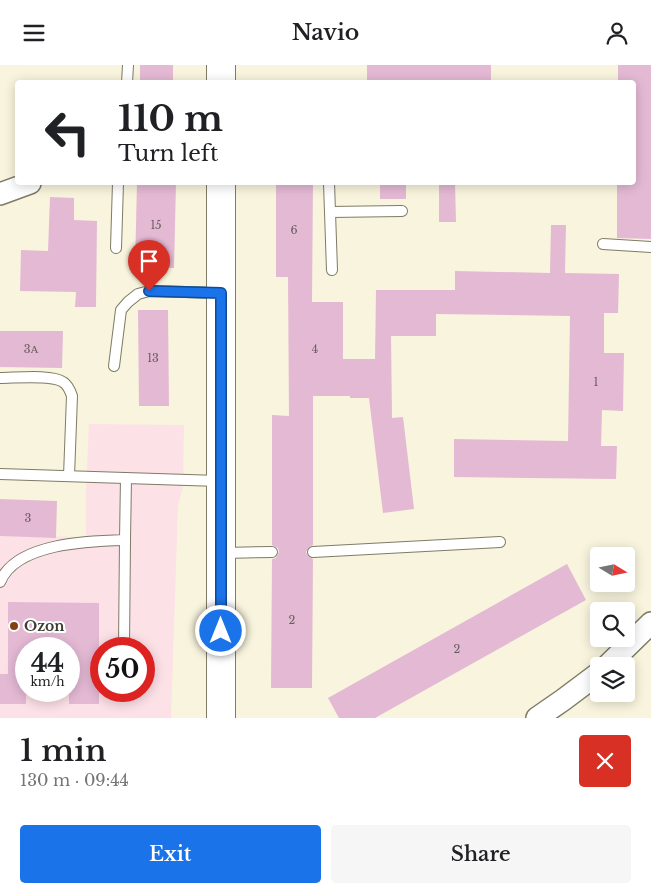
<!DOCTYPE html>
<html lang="en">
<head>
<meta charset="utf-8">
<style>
	body { margin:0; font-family:"Libre Baskerville",serif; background:#f6f6f6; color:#202124; height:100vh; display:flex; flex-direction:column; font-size:19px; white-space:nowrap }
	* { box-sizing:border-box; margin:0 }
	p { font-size:16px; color:#757577 }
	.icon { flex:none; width:28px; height:28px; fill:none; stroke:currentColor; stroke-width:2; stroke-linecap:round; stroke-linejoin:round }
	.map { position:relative; height:653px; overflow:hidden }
	.sheet { display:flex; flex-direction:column; background:#fff; flex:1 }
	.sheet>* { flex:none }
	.banner { position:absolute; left:15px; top:15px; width:621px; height:105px; border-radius:5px; box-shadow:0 2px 12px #0003; background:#fff; color:#202124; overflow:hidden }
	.needle { width:32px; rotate:100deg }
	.controls { position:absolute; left:590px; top:482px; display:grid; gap:10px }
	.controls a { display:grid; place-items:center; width:45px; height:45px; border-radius:5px; background:#fff; box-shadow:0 2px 12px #0003; font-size:25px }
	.speed { position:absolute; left:15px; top:572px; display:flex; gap:10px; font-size:25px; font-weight:700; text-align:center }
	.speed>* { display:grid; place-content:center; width:65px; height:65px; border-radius:50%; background:#fff; box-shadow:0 2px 12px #0003; line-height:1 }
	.speed small { font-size:12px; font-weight:400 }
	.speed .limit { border:8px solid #d22; background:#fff; color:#111 }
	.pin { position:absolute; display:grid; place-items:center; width:42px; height:42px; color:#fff; margin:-51px -21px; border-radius:50% 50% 50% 0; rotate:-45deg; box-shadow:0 0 5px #0007 }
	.pin .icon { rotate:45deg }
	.me { position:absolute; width:55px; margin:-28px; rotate:0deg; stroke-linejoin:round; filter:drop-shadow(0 0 4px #0008) }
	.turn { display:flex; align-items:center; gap:18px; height:105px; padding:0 20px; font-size:22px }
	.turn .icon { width:65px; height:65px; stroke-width:2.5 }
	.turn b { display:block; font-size:35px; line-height:42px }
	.round { display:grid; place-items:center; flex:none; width:52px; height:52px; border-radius:5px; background:#f6f6f6 }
	.summary { display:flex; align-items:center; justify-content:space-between; height:85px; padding:0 20px }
	h1 { font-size:30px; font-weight:600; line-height:38px }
	.action { display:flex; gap:10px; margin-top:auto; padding:10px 20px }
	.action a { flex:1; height:58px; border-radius:5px; background:#1a73e8; color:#fff; font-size:20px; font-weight:600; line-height:58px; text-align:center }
	.action a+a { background:#f6f6f6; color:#202124 }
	header { display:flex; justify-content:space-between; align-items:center; height:65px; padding:0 20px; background:#fff; font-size:22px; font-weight:600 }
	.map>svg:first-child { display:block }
	.commercial { fill:#fce1e7; fill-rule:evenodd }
	.building { fill:#e4b9d4 }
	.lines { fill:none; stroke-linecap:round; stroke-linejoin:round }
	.service-casing { stroke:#7e7b66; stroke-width:12 }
	.minor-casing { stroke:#7e7b66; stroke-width:24 }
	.secondary-casing { stroke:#7e7b66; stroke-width:30 }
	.service { stroke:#fff; stroke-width:10 }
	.minor { stroke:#fff; stroke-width:21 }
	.secondary { stroke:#fff; stroke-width:28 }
	.route-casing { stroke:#114b97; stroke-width:12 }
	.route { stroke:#1a73e8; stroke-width:9 }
	.poi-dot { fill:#834010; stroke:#fff; stroke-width:2 }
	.labels { text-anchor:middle; stroke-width:4; stroke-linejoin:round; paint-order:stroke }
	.number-label { font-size:11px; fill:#685c5c }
	.poi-label { font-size:14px; font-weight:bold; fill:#3e3d34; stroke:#fff; text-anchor:start }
</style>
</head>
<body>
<header><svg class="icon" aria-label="menu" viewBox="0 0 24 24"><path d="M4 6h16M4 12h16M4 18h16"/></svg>Navio<svg class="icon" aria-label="person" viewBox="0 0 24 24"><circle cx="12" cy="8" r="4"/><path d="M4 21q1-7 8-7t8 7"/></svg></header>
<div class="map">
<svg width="651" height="653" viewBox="0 0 651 653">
	<rect width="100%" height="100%" fill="#f8f4dd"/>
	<path class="commercial" d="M89 359 184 360 183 422 178 440 171 653H0V471L86 472V425ZM26 584H69V626H26ZM101 584H144V626H101Z"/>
	<g class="building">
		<rect x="140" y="0" width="33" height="18"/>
		<rect x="367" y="0" width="124" height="18"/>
		<path d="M618 0H651V174L617 173V118H634V18H618Z"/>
		<path d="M137 118H176L174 203 135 202Z"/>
		<path d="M276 118H313L312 237H343V294H375L376 225H455V206L550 208 551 160H566L565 208 619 209 618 248H604V288H624L623 346 602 345 601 381H617L616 414 454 412V374L568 376 570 251 436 249V271H391L392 353 403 352 414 444 383 448 369 333H350V331H313V480L309 482 306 487 308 491 313 494 312 623H271L272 494 276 493 279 487 278 483 272 480V350L289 351 288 212H276Z"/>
		<rect x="380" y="118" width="26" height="16"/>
		<path d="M439 118H455L456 157H439Z"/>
		<path d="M50 132 74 133V155L97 156 96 242H75L76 227 20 226 21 185 48 186Z"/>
		<path d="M138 245H168L169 341H139Z"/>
		<path d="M0 266H63L62 303 0 302Z"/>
		<path d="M0 434 57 436 56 473 0 471Z"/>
		<path d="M567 499 586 535 375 653H339L328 633Z"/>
		<path d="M8 537 99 538V639H69V584H26V639H0V609H8Z"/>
	</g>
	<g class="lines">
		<defs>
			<g id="service">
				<path d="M127 18 128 0"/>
				<path d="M329 118 332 205"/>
				<path d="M330 147 402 146"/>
				<path d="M603 179 651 182"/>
				<path d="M116 183 118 118"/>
				<path d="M114 301 121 245 128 237 138 229 149 226 220 228"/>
				<path d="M0 313C15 313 52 309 63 317 68 320 70 325 72 331L69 411"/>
				<path d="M0 409 219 416"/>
				<path d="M313 487 500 477"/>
				<path d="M223 488 272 487"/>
				<path d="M0 517C16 478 88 476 125 475L126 413"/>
				<path d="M124 582 125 475"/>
			</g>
			<g id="minor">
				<path d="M0 129 30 118"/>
				<path d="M607 601 651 558"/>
				<path d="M537 653 563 635 599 608"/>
			</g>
			<g id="secondary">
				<path d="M221 18V0"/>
				<path d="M221 653V118"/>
			</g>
		</defs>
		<use href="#service" class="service-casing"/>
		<use href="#minor" class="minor-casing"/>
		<use href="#secondary" class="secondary-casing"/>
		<use href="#service" class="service"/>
		<use href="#minor" class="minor"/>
		<use href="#secondary" class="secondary"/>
	</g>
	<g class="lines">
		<defs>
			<path id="route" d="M149 226 221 228V566"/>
		</defs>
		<use href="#route" class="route-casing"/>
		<use href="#route" class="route"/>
	</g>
	<circle class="poi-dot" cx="14" cy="561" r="5"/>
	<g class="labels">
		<g class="number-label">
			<text x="156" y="164">15</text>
			<text x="294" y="169">6</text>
			<text x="31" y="288">3А</text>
			<text x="315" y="288">4</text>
			<text x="153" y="297">13</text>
			<text x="596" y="321">1</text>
			<text x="28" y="457">3</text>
			<text x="292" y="559">2</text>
			<text x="457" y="588">2</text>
		</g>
		<g class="poi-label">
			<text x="24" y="566">Ozon</text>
		</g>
	</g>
</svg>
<div class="controls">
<a><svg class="needle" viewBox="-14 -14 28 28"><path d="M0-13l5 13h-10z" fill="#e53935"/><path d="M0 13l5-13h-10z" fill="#757577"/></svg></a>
<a><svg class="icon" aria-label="search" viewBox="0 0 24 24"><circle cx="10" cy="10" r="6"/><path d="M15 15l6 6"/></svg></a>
<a><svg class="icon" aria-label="layers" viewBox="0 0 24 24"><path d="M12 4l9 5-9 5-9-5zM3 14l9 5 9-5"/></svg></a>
</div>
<div class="speed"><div>44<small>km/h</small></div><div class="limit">50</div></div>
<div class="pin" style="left:149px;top:226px;background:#d93025"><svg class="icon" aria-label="arrive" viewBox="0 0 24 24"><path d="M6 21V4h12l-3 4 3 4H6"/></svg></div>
<svg class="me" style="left:221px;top:566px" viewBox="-20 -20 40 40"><circle r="17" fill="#1a73e8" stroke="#fff" stroke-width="3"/><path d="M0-11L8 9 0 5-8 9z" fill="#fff"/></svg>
<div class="banner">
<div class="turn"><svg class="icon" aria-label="left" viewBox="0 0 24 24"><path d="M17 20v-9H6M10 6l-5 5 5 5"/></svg><div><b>110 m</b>Turn left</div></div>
</div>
</div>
<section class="sheet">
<div class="summary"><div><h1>1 min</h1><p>130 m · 09:44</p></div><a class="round" style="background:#d93025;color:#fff"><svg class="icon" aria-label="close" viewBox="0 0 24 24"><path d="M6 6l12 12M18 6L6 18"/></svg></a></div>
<div class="action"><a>Exit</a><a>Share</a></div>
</section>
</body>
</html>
